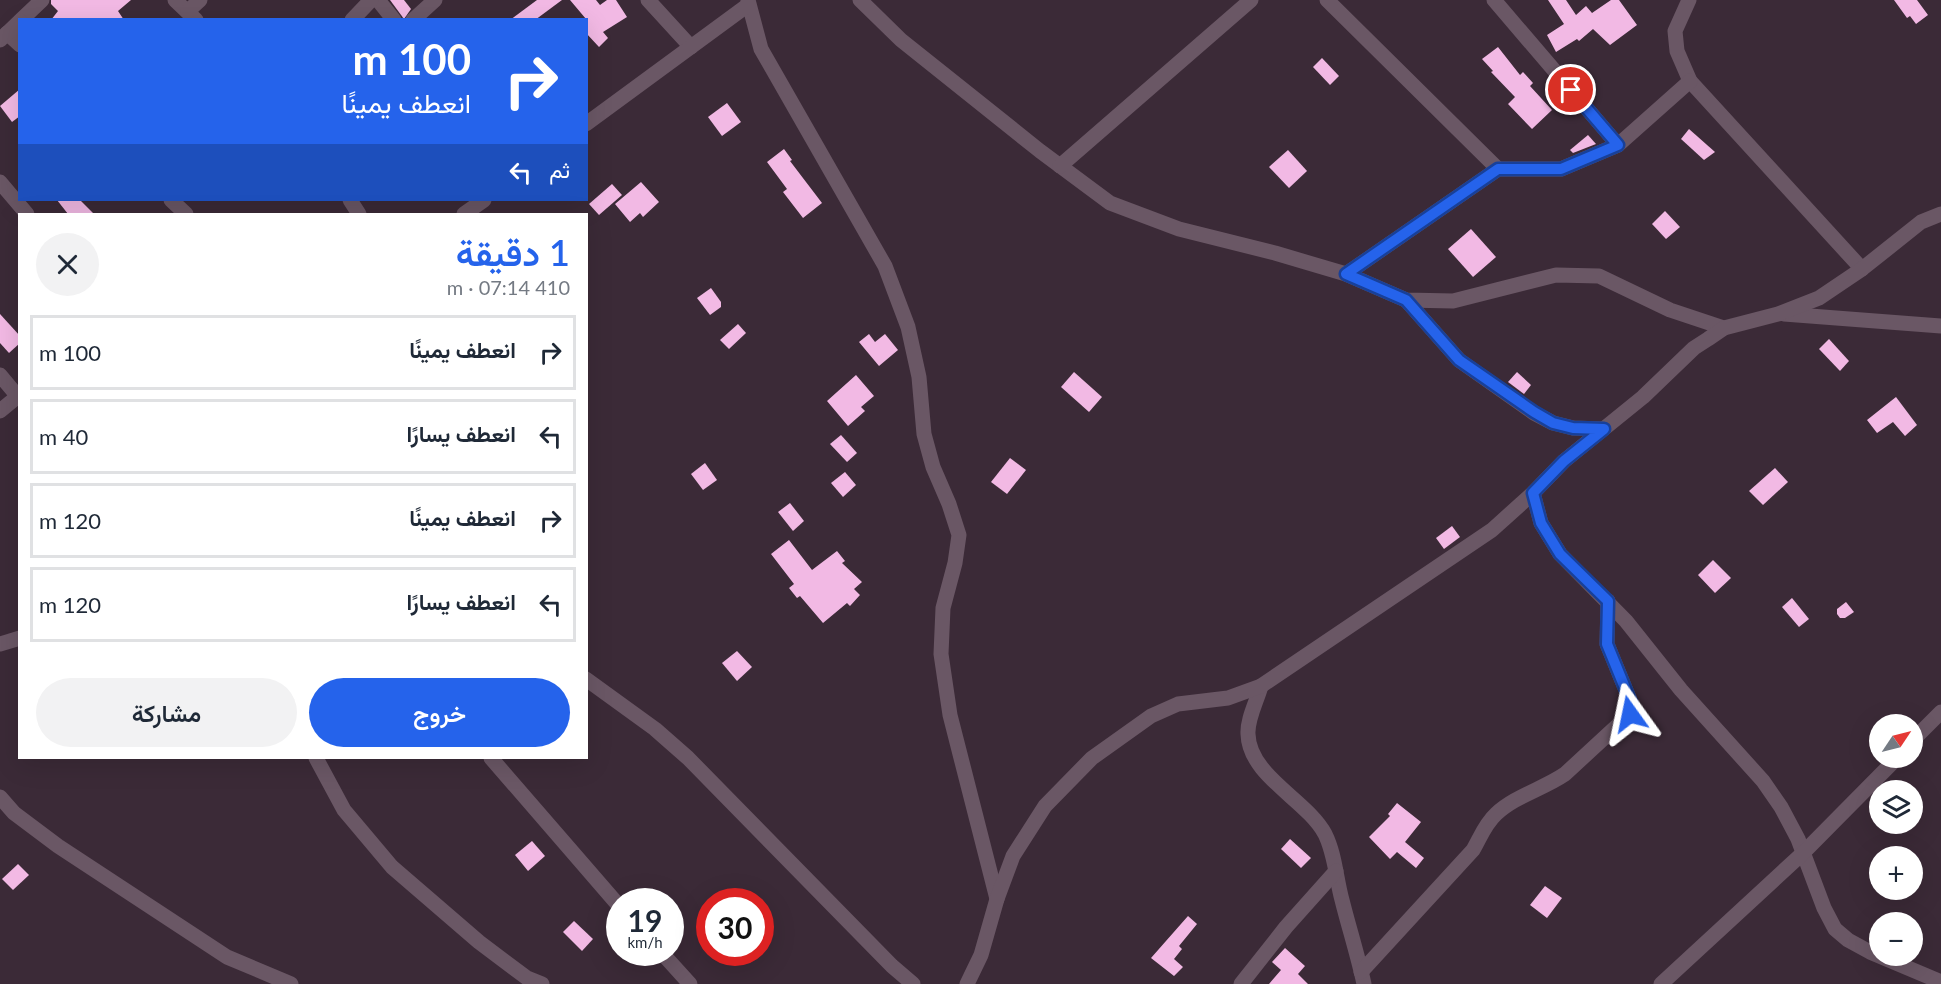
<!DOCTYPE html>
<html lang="ar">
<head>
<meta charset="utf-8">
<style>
	body { margin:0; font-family:Lato,Vazirmatn,sans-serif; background:#f2f2f3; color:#1f2937; direction:rtl; height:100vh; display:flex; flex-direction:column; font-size:22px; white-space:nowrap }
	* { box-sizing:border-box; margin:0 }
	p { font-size:20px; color:#747a83 }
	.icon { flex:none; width:33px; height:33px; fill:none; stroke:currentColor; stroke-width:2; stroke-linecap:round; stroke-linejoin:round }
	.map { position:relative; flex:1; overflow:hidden; direction:ltr }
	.drawer { position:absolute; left:18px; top:213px; width:570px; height:546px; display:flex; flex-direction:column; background:#fff; border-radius:0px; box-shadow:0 6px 24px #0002; direction:rtl }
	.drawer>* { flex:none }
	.top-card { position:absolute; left:18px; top:18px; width:570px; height:183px; border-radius:0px; box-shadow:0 6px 24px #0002; direction:rtl; background:#2563eb; color:#fff; overflow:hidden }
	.needle { width:39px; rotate:55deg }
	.buttons { position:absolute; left:1869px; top:714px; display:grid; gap:12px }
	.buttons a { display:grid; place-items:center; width:54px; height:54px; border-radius:50%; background:#fff; box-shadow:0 6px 24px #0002; font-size:30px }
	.speed { position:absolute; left:606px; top:888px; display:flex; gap:12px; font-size:30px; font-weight:700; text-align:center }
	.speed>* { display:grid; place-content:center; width:78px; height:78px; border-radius:50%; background:#fff; box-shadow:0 6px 24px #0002; line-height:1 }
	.speed small { font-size:15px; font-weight:400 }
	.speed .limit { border:9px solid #d22; background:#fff; color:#111 }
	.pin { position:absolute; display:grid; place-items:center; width:51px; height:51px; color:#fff; margin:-26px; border:3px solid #fff; border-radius:50%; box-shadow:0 2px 6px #0007 }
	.me { position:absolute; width:66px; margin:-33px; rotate:348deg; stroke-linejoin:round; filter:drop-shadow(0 0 4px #0008) }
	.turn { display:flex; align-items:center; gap:21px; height:126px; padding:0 18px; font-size:27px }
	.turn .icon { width:78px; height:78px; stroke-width:2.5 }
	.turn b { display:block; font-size:42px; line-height:51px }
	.then { display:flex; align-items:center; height:57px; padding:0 18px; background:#0003; gap:12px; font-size:22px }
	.round { display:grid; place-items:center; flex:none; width:63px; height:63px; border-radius:32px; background:#f2f2f3 }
	.head { display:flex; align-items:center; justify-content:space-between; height:102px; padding:0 18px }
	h1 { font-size:36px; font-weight:600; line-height:45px; color:#2563eb }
	.cta { display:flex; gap:12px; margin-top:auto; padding:12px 18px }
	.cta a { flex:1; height:69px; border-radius:36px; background:#2563eb; color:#fff; font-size:24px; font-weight:600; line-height:69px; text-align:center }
	.cta a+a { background:#f2f2f3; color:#1f2937 }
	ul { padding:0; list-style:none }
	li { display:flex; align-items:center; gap:18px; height:75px; margin:0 12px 9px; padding:0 6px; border:3px solid #e0e1e3; border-radius:0px }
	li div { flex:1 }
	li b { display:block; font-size:22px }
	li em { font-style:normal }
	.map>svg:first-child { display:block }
	.building { fill:#f2b9e4 }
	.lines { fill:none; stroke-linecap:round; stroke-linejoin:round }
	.minor { stroke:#6a5765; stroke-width:15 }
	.route-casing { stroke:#184099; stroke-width:15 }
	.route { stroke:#2563eb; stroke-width:10 }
</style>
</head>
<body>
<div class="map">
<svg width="1941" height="984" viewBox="0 0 1941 984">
	<rect width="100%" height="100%" fill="#3b2a37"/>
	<g class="building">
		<path d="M51 0H131L118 11 124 20H51L58 11 51 4Z"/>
		<path d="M390 0H404L411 9 404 19Z"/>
		<path d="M537 0H562L535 20H510Z"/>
		<path d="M570 0H596L600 5 607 0H616L627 17 603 32 608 38 599 47 586 33V19Z"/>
		<path d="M1548 0H1566L1576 15 1586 6 1592 13 1611 0H1619L1637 25 1610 45 1593 29 1579 41 1577 39 1556 52 1547 35 1564 24Z"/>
		<path d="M1894 0H1917L1928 15 1916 24 1910 16 1907 18Z"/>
		<path d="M1498 47 1520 75 1523 72 1533 83 1530 86 1552 110 1532 129 1508 104 1515 97 1491 72 1493 71 1482 59Z"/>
		<path d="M1322 58 1339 76 1330 85 1313 67Z"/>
		<path d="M20 89V116L12 122 0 106Z"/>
		<path d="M727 103 741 122 722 136 708 117Z"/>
		<path d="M1689 129 1715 152 1704 160 1681 139Z"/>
		<path d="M1588 135 1596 144 1573 153 1570 150Z"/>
		<path d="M784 149 792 160 790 161 822 203 803 218 783 192 787 189 767 162Z"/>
		<path d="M1288 150 1307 171 1289 188 1269 167Z"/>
		<path d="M641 182 659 202 643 217 640 213 630 222 615 204Z"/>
		<path d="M612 184 622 195 599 215 589 204Z"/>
		<path d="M57 200H80L94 214H68Z"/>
		<path d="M1665 211 1680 227 1666 239 1652 224Z"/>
		<path d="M1471 229 1496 257 1473 277 1448 249Z"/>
		<path d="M711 288 721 302V307L710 315 697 298Z"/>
		<path d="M0 314 20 336V343L9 353 0 343Z"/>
		<path d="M738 324 746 333 729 349 720 340Z"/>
		<path d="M869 334 875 342 885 334 898 350 879 366 859 342Z"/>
		<path d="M1829 339 1849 361 1840 371 1819 349Z"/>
		<path d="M1074 372 1102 397 1089 412 1061 387Z"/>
		<path d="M1517 372 1531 385 1524 394 1508 382Z"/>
		<path d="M856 375 874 396 861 407 865 411 848 426 827 401Z"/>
		<path d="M1896 397 1917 425 1905 436 1893 422 1877 433 1867 420Z"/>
		<path d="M841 435 857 453 847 462 830 444Z"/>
		<path d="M1010 458 1026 470 1007 494 991 482Z"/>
		<path d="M705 463 717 480 703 490 691 474Z"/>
		<path d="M1775 468 1788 482 1763 505 1749 491Z"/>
		<path d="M845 472 856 485 843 497 831 483Z"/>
		<path d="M790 503 804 521 793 531 778 512Z"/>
		<path d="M1452 526 1460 537 1444 549 1436 538Z"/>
		<path d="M789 540 812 570 837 551 845 561 842 563 862 582 854 589 860 595 850 606 847 603 823 623 800 596 797 598 789 588 794 584 771 554Z"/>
		<path d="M1713 560 1731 578 1715 593 1698 575Z"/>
		<path d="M1792 598 1809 619 1799 627 1782 607Z"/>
		<path d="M1846 602 1854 612 1845 618H1840L1837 614V609Z"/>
		<path d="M737 651 752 667 737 681 722 663Z"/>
		<path d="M1397 803 1421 822 1405 842 1424 858 1416 868 1397 852 1390 859 1369 837 1390 816 1388 814Z"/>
		<path d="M1290 839 1311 858 1301 868 1281 849Z"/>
		<path d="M532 841 545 856 528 871 515 855Z"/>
		<path d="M18 864 29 875 13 890 2 879Z"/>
		<path d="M1545 886 1562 898 1547 918 1530 905Z"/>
		<path d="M1188 916 1197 924 1179 946 1182 949 1174 959 1183 967 1174 976 1151 958Z"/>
		<path d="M574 921 593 939 582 951 563 932Z"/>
		<path d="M1285 948 1305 966 1298 974 1308 984H1269L1281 970 1272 962Z"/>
	</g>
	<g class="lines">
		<g class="minor">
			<path d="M175 0 196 20"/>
			<path d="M378 0 394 20"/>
			<path d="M648 0 691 47"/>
			<path d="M748 0 761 49 885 266 908 327 919 377 924 434 933 467 949 504 959 535 955 563 943 608 941 654 950 715 997 899"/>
			<path d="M860 0 901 40 1040 151 1110 203 1179 229 1275 253 1346 274 1406 300 1453 301 1556 275 1599 276 1670 310 1724 328"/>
			<path d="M1327 0 1498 169"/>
			<path d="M1494 0 1618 145"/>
			<path d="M1689 0 1675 31 1677 51 1690 81 1862 269"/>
			<path d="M188 11 200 0"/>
			<path d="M21 20 42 0"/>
			<path d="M352 20 371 0"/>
			<path d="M413 20 435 0"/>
			<path d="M7 33 20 45"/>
			<path d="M0 40 20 21"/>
			<path d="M586 124 748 5"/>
			<path d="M1060 166 1251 0"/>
			<path d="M0 182 27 214"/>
			<path d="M171 200 186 214"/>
			<path d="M350 200 359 214"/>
			<path d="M464 214 484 200"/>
			<path d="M1346 274 1498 169H1561L1618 145 1690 81"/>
			<path d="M1406 300 1459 360 1534 413 1553 423 1573 428 1603 429"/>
			<path d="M1784 314 1941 326"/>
			<path d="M0 375 20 399"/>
			<path d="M0 411 17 397"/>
			<path d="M1533 493 1541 523 1560 554 1626 621 1681 690 1763 781 1781 807 1798 839 1824 908 1835 929 1848 940 1870 952 1941 982"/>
			<path d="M0 644 20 638"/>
			<path d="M586 679 655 729 688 758 892 966 913 984"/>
			<path d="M1261 686C1257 701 1247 719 1248 734 1249 776 1307 800 1325 834 1335 854 1336 878 1342 900 1349 928 1358 956 1364 984"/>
			<path d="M1912 741 1941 712"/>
			<path d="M316 758 344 810 392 867 479 942 527 978 542 984"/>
			<path d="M491 758 620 907"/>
			<path d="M0 797 14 813 58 846 227 957 291 984"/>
			<path d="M661 952 690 984"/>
			<path d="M1361 972 1473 850C1480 838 1485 824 1496 814 1515 796 1543 789 1565 774L1630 714 1633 709 1632 705 1607 644 1608 601"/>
			<path d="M967 984 981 955 997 899 1013 856 1045 806 1092 758 1151 716 1178 704 1228 698 1261 686 1492 530 1533 493 1564 461 1643 397 1694 348 1708 339 1724 328 1778 314 1819 298 1862 269 1921 222 1941 214"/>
			<path d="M1241 984 1286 927 1336 871"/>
			<path d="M1661 984 1803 853 1897 758"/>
		</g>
	</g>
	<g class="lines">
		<defs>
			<path id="route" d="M1571 90 1618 145 1561 169H1498L1346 274 1406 300 1459 360 1534 412 1553 423 1573 428 1604 429 1564 461 1533 493 1541 523 1560 554 1608 601 1607 644 1632 705 1633 709 1630 714"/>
		</defs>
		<use href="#route" class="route-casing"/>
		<use href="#route" class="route"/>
	</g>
</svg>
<div class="buttons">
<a><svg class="needle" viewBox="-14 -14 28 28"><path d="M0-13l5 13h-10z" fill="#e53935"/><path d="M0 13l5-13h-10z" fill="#747a83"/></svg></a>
<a><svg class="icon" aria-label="layers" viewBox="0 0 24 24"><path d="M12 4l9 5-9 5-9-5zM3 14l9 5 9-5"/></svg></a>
<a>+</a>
<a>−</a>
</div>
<div class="speed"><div>19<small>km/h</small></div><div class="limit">30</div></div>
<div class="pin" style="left:1571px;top:90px;background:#d93025"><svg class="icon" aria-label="arrive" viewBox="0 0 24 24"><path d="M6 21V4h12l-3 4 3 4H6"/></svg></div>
<svg class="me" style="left:1630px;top:714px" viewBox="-20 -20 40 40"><path d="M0-17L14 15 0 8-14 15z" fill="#2563eb" stroke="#fff" stroke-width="4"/></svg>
<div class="top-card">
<div class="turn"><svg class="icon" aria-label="right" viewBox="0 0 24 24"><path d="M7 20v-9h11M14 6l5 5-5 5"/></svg><div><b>100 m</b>انعطف يمينًا</div></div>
<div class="then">ثم<svg class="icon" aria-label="left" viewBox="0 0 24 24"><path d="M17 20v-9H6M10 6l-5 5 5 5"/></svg></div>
</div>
<section class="drawer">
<div class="head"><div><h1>1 دقيقة</h1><p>410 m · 07:14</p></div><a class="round"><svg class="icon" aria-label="close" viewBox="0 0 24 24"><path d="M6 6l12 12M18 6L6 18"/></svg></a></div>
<ul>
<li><svg class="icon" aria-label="right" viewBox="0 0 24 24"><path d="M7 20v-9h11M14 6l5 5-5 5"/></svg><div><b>انعطف يمينًا</b></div><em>100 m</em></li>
<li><svg class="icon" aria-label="left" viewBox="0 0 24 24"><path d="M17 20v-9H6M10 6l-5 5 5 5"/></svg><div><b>انعطف يسارًا</b></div><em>40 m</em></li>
<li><svg class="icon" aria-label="right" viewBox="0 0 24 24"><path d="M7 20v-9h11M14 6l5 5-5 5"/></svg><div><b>انعطف يمينًا</b></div><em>120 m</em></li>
<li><svg class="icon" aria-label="left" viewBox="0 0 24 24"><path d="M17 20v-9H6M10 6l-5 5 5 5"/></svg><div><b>انعطف يسارًا</b></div><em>120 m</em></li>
</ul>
<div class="cta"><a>خروج</a><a>مشاركة</a></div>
</section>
</div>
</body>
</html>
